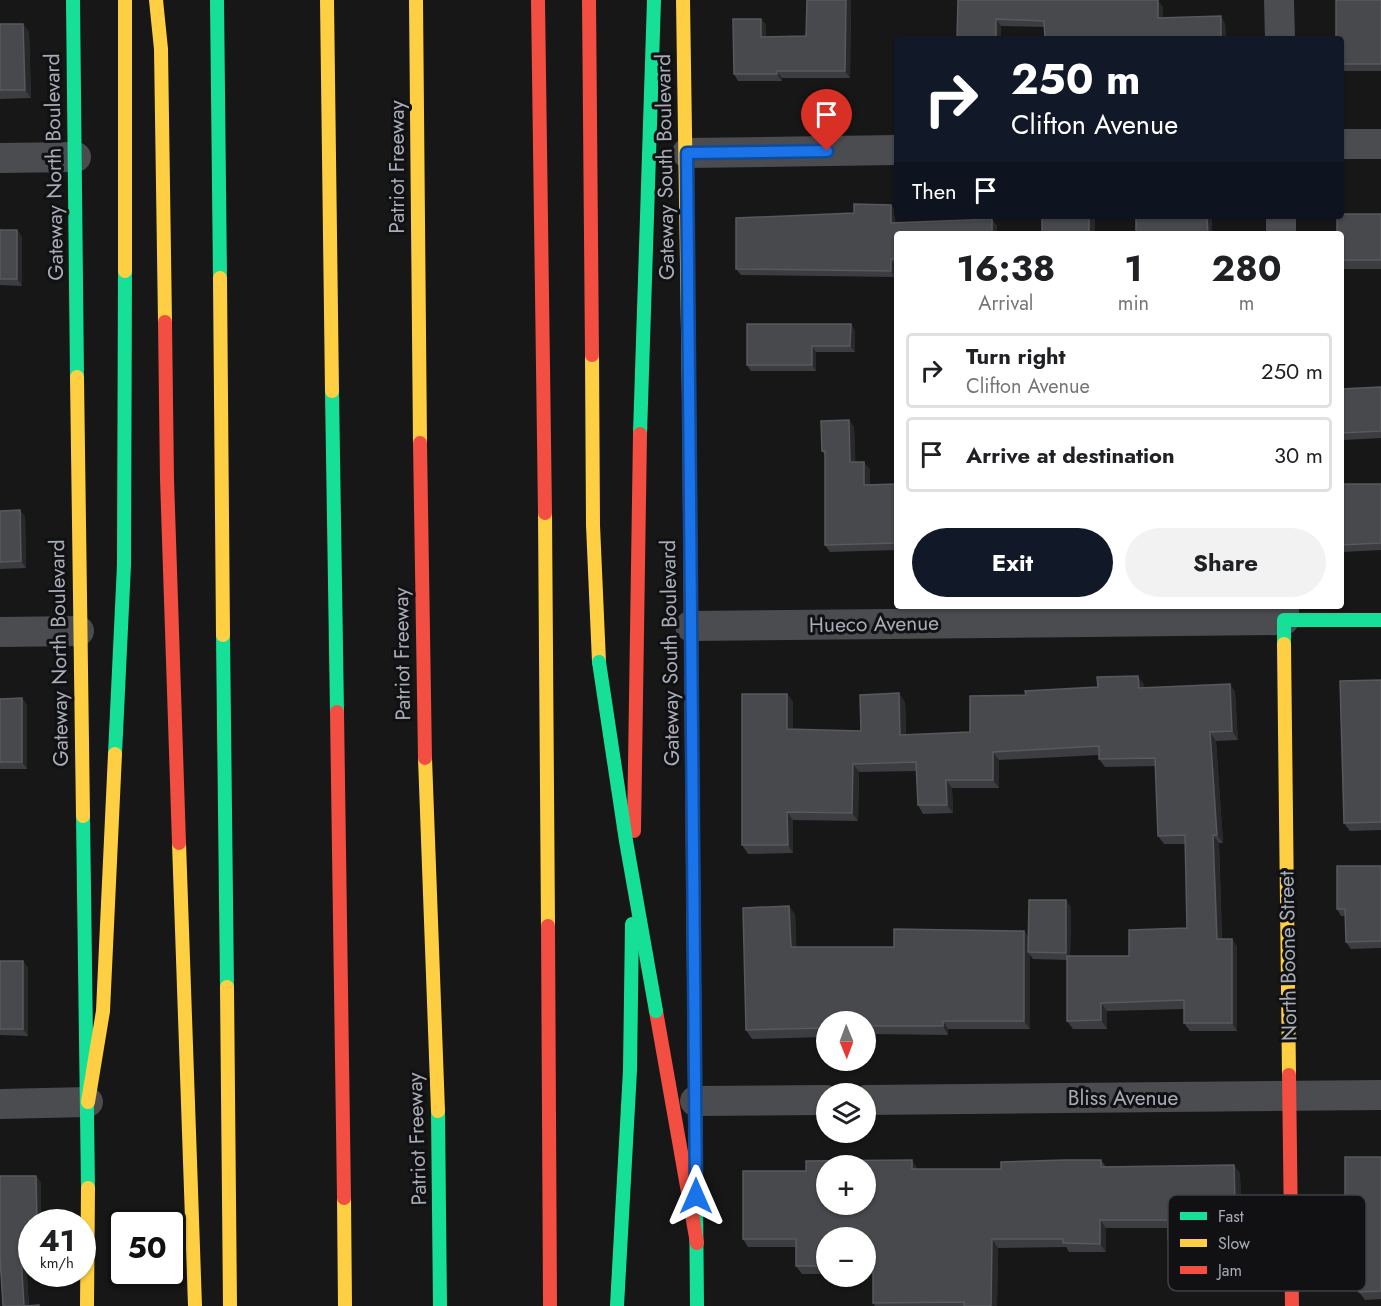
<!DOCTYPE html>
<html lang="en">
<head>
<meta charset="utf-8">
<style>
	body { margin:0; font-family:Jost,sans-serif; background:#f2f2f2; color:#202124; height:100vh; display:flex; flex-direction:column; font-size:22px; white-space:nowrap }
	* { box-sizing:border-box; margin:0 }
	p { font-size:20px; color:#757577 }
	.icon { flex:none; width:33px; height:33px; fill:none; stroke:currentColor; stroke-width:2; stroke-linecap:round; stroke-linejoin:round }
	.map { position:relative; flex:1; overflow:hidden }
	.drawer { position:absolute; left:894px; top:231px; width:450px; height:378px; display:flex; flex-direction:column; background:#fff; border-radius:6px; box-shadow:0 2px 4px #0004 }
	.drawer>* { flex:none }
	.banner { position:absolute; left:894px; top:36px; width:450px; height:183px; border-radius:6px; box-shadow:0 2px 4px #0004; background:#111827; color:#fff; overflow:hidden }
	.needle { width:39px; rotate:179deg }
	.fabs { position:absolute; left:816px; top:1011px; display:grid; gap:12px }
	.fabs a { display:grid; place-items:center; width:60px; height:60px; border-radius:50%; background:#fff; box-shadow:0 2px 4px #0004; font-size:30px }
	.speed { position:absolute; left:18px; top:1209px; display:flex; gap:12px; font-size:30px; font-weight:700; text-align:center }
	.speed>* { display:grid; place-content:center; width:78px; height:78px; border-radius:50%; background:#fff; box-shadow:0 2px 4px #0004; line-height:1 }
	.speed small { font-size:15px; font-weight:400 }
	.speed .limit { border:3px solid #111; border-radius:9px; background:#fff; color:#111 }
	.pin { position:absolute; display:grid; place-items:center; width:51px; height:51px; color:#fff; margin:-62px -26px; border-radius:50% 50% 50% 0; rotate:-45deg; box-shadow:0 0 6px #0007 }
	.pin .icon { rotate:45deg }
	.me { position:absolute; width:66px; margin:-33px; rotate:0deg; stroke-linejoin:round; filter:drop-shadow(0 0 4px #0008) }
	.turn { display:flex; align-items:center; gap:21px; height:126px; padding:0 18px; font-size:27px }
	.turn .icon { width:78px; height:78px; stroke-width:2.5 }
	.turn b { display:block; font-size:42px; line-height:51px }
	.then { display:flex; align-items:center; height:57px; padding:0 18px; background:#0003; gap:12px; font-size:22px }
	.eta { display:flex; justify-content:space-evenly; align-items:center; height:102px; text-align:center }
	.eta b { font-size:36px; font-weight:700; line-height:42px }
	.button { display:flex; gap:12px; margin-top:auto; padding:12px 18px }
	.button a { flex:1; height:69px; border-radius:36px; background:#111827; color:#fff; font-size:24px; font-weight:700; line-height:69px; text-align:center }
	.button a+a { background:#f2f2f2; color:#202124 }
	ul { padding:0; list-style:none }
	li { display:flex; align-items:center; gap:18px; height:75px; margin:0 12px 9px; padding:0 6px; border:3px solid #e0e0e0; border-radius:6px }
	li div { flex:1 }
	li b { display:block; font-size:22px }
	li em { font-style:normal }
	.map>svg:first-child { display:block }
	.lines { fill:none; stroke-linecap:round; stroke-linejoin:round }
	.street { stroke:#4b4c50; stroke-width:30 }
	.fast { stroke:#16e098; stroke-width:14 }
	.slow { stroke:#ffcf43; stroke-width:14 }
	.jam { stroke:#f24e42; stroke-width:14 }
	.fast-bridge { stroke:#16e098; stroke-width:14 }
	.wall { fill:#3c3d40 }
	.shaded-wall { fill:#28292a }
	.building { fill:#48494d; stroke:#57595e; stroke-width:1.5; fill-rule:evenodd }
	.route-casing { stroke:#114b97; stroke-width:15 }
	.route { stroke:#1a73e8; stroke-width:10 }
	.labels { text-anchor:middle; stroke-width:6; stroke-linejoin:round; paint-order:stroke }
	.street-label { font-size:21px; fill:#a8adb8; stroke:#111113 }
	.key { fill:#111113; stroke:#3e4045; stroke-width:1.5 }
	.key-label { font-size:16px; fill:#a8adb8 }
</style>
</head>
<body>
<div class="map">
<svg width="1381" height="1306" viewBox="0 0 1381 1306">
	<rect width="100%" height="100%" fill="#171717"/>
	<g class="lines">
		<g class="street">
			<path d="M1279 0 1280 39"/>
			<path d="M1341 144H1381"/>
			<path d="M687 153 897 150"/>
			<path d="M0 158 76 157"/>
			<path d="M1281 216V234"/>
			<path d="M690 626 1284 620V606"/>
			<path d="M0 632 79 631"/>
			<path d="M866 1100 1381 1095"/>
			<path d="M695 1101 826 1100"/>
			<path d="M0 1104 88 1102"/>
		</g>
		<g class="fast">
			<path d="M73 0 77 377"/>
			<path d="M217 0 220 278"/>
			<path d="M332 391 337 712"/>
			<path d="M640 434 654 0"/>
			<path d="M223 635 227 987"/>
			<path d="M1284 644V620H1381"/>
			<path d="M115 754 124 565 125 271"/>
			<path d="M83 816 88 1188"/>
			<path d="M693 869 697 1306"/>
			<path d="M438 1111 440 1306"/>
			<path d="M617 1306 630 1070 632 924"/>
		</g>
		<g class="slow">
			<path d="M156 0 161 49 165 322"/>
			<path d="M327 0 332 391"/>
			<path d="M416 0 420 443"/>
			<path d="M683 0 689 398"/>
			<path d="M125 271V0"/>
			<path d="M220 278 223 635"/>
			<path d="M592 355 593 525 599 662"/>
			<path d="M77 377 83 816"/>
			<path d="M545 513 548 926"/>
			<path d="M1284 644 1289 1075"/>
			<path d="M425 758 438 1111"/>
			<path d="M179 843 195 1306"/>
			<path d="M227 987 230 1306"/>
			<path d="M88 1102 103 1011 115 754"/>
			<path d="M344 1198 345 1306"/>
			<path d="M87 1306 88 1188"/>
		</g>
		<g class="jam">
			<path d="M538 0 545 513"/>
			<path d="M589 0 592 355"/>
			<path d="M165 322 167 479 179 843"/>
			<path d="M689 398 693 869"/>
			<path d="M420 443 425 758"/>
			<path d="M337 712 344 1198"/>
			<path d="M634 831 640 434"/>
			<path d="M548 926 550 1306"/>
			<path d="M656 1011 697 1243"/>
			<path d="M1289 1075 1292 1306"/>
		</g>
		<path class="fast-bridge" d="M599 662 626 841 656 1011"/>
	</g>
	<g class="wall">
		<path d="M807 0H851L850 78H782V81H738L734 74 761 19 766 25V37L806 36Z"/>
		<path d="M958 0 1163 7V18L1225 23 1226 39H1045V27L1001 26Z"/>
		<path d="M1381 0V71H1341V39Z"/>
		<path d="M0 24H23L29 32 31 98 0 99Z"/>
		<path d="M891 205 895 211V223L992 219 997 226V234H897V266H895V277L741 275 736 269 854 213Z"/>
		<path d="M1381 214V269H1343L1341 266V234Z"/>
		<path d="M0 230H17L22 237V286L0 285Z"/>
		<path d="M851 324 855 331V352H816V371H751L747 365Z"/>
		<path d="M1381 387V438L1344 440 1341 436V389Z"/>
		<path d="M849 420 854 427 855 462 870 469V485L897 484V550L830 552 825 545V455L822 451Z"/>
		<path d="M1341 484H1381V550L1342 552 1341 550Z"/>
		<path d="M20 510 25 517 26 568 0 569V511Z"/>
		<path d="M1381 680V830L1350 831 1344 823Z"/>
		<path d="M1144 684V688L1230 684 1235 692 1238 740 1216 741 1223 843H1219L1222 939H1232L1237 947V1031H1190L1184 1023V1009L1107 1011V1029H1073L1067 1021V960L1033 959 1030 955V1029H948V1035L869 1034V1042H866V1022H826V1037L752 1039 746 1030 795 914 796 947H894L1024 931 1028 937 1071 907 1070 956H1129L1187 928 1185 844H1164L1158 836 1156 766 1105 767 1099 759V755L999 760V788H952L953 813 923 814 918 805 917 771 859 772 858 821 793 820V853L748 854 742 845 787 694 793 702V729L861 731 905 702 906 735 970 732 1026 695Z"/>
		<path d="M22 698 27 705V769H0V699Z"/>
		<path d="M1381 866V948L1351 949 1346 942 1345 916H1341L1337 909Z"/>
		<path d="M0 961H23L28 968V1036L0 1035Z"/>
		<path d="M1381 1157V1299L1365 1300 1359 1292V1222H1351L1345 1213Z"/>
		<path d="M1101 1160 1106 1167 1240 1173 1242 1246 1174 1249 1168 1240V1228H1106V1252H1069L1066 1247 998 1248 997 1306H875L873 1303V1274H866V1238H826V1274H802L796 1266V1247H748L743 1239 806 1171 917 1168V1169H1001Z"/>
		<path d="M0 1176H36L41 1183V1222H32V1263H26L29 1306H40H3L0 1263Z"/>
	</g>
	<g class="shaded-wall">
		<path d="M846 0H851L850 78 845 71Z"/>
		<path d="M1158 0 1163 7V24L1158 18Z"/>
		<path d="M1221 16 1225 23 1226 39H1221Z"/>
		<path d="M761 19 766 25V44L761 37Z"/>
		<path d="M996 19 1001 26V39H996Z"/>
		<path d="M23 24 29 32 31 98 25 90Z"/>
		<path d="M777 71 782 78V81L777 74Z"/>
		<path d="M891 205 895 211V230L891 223Z"/>
		<rect x="1089" y="216" width="6" height="18"/>
		<path d="M1207 216H1212V234H1208Z"/>
		<path d="M992 219 997 226V234H992Z"/>
		<path d="M17 230 22 237V286L17 279Z"/>
		<path d="M891 259 895 266V277L891 271Z"/>
		<path d="M851 324 855 331V352L850 346Z"/>
		<path d="M812 346 816 352V371L812 365Z"/>
		<path d="M849 420 854 427 856 469 850 462Z"/>
		<path d="M864 462 870 469V492L864 485Z"/>
		<path d="M20 510 25 517 26 568 21 561Z"/>
		<path d="M1138 676 1144 684 1145 696 1139 688Z"/>
		<path d="M1230 684 1235 692 1238 740 1232 731Z"/>
		<path d="M899 693 905 702 906 743 900 735Z"/>
		<path d="M787 694 793 702V737L787 729Z"/>
		<path d="M22 698 27 705V769L22 762Z"/>
		<path d="M1210 732 1216 741 1223 843 1217 835Z"/>
		<path d="M993 752 999 760V788L993 780Z"/>
		<path d="M853 764 859 772 858 821 852 813Z"/>
		<path d="M946 780 952 788 953 813 947 805Z"/>
		<path d="M787 812 793 820V853L788 845Z"/>
		<path d="M1213 835 1219 843 1222 947 1217 939Z"/>
		<path d="M1066 900 1071 907 1070 960 1066 953Z"/>
		<path d="M789 906 795 914 797 956 791 947Z"/>
		<path d="M1024 931 1030 939 1028 952 1030 955V1029L1024 1021Z"/>
		<path d="M1232 939 1237 947V1031L1232 1023Z"/>
		<path d="M23 961 28 968V1036L23 1029Z"/>
		<path d="M1101 1003 1107 1011V1029L1101 1020Z"/>
		<path d="M943 1021 948 1029V1035L943 1026Z"/>
		<path d="M866 1029 869 1034V1042L866 1037Z"/>
		<path d="M912 1160 917 1168 918 1177 912 1169Z"/>
		<path d="M1234 1165 1240 1173 1242 1246 1236 1238Z"/>
		<path d="M36 1176 41 1183V1222H37Z"/>
		<path d="M1100 1220 1106 1228V1252L1100 1244Z"/>
		<path d="M992 1239 998 1248 997 1306H991Z"/>
		<path d="M21 1256 26 1263 29 1306H24Z"/>
	</g>
	<g class="building">
		<path d="M807 0H846L845 71H777V74H734L733 19H761V37L806 36Z"/>
		<path d="M958 0H1158V18L1221 16V39H1045L1044 21 996 19V39H957Z"/>
		<path d="M1336 0H1381V64H1341V39H1336Z"/>
		<path d="M0 24H23L25 90H0Z"/>
		<path d="M854 204 891 205V223L992 219V234H897V259H891V271L736 269V218L854 213Z"/>
		<path d="M1341 214H1381V260H1341V234H1337V216H1341Z"/>
		<rect x="1042" y="216" width="47" height="18"/>
		<path d="M1136 216H1207L1208 234H1136Z"/>
		<rect x="0" y="230" width="17" height="49"/>
		<path d="M747 324H851L850 346H812V365H747Z"/>
		<path d="M1381 387V431L1341 433V389Z"/>
		<path d="M849 420 850 462H864V485L897 484V543L825 545V451H822L821 421Z"/>
		<path d="M1341 484H1381V543L1341 545Z"/>
		<path d="M20 510 21 561 0 562V511Z"/>
		<path d="M1138 676 1139 688 1230 684 1232 731 1210 732 1217 835H1213L1217 939H1232V1023H1184V1000L1101 1003V1020L1067 1021V956H1129V930L1187 928 1185 835 1158 836 1155 758 1099 759V746L993 752V780H946L947 805H918L916 762 853 764 852 813 787 812 788 845H742V694H787V729L861 731 860 695 899 693 900 735 970 732V696L1026 695 1025 691 1098 687 1097 677Z"/>
		<path d="M1381 680V822L1344 823 1340 681Z"/>
		<path d="M22 698V762H0V699Z"/>
		<path d="M1337 866H1381V941L1346 942 1345 909H1337Z"/>
		<path d="M1029 900H1066V953L1028 952Z"/>
		<path d="M789 906 791 947H894V929L1024 931V1021H943V1026H866V1022H826V1034V1028L746 1030 743 908Z"/>
		<rect x="0" y="961" width="23" height="68"/>
		<path d="M1345 1157H1381V1291L1359 1292V1213H1345Z"/>
		<path d="M912 1160V1169H1001V1162L1064 1160H1101V1167L1234 1165 1236 1238 1168 1240V1220H1100V1244L1063 1243V1239H992L991 1306H964V1302L873 1303V1266H866V1238H826V1266H796V1239H743V1171H806V1161ZM826 1166H866V1204H826Z"/>
		<path d="M0 1176H36L37 1222H32V1256H21L24 1306 39 1305V1306H3L0 1256Z"/>
	</g>
	<g class="lines">
		<defs>
			<path id="route" d="M696 1196 687 153 827 151"/>
		</defs>
		<use href="#route" class="route-casing"/>
		<use href="#route" class="route"/>
	</g>
	<g class="labels">
		<g class="street-label">
			<text transform="translate(54 167) rotate(-91)" y="7">Gateway North Boulevard</text>
			<text transform="translate(397 167) rotate(-90)" y="7">Patriot Freeway</text>
			<text transform="translate(665 167) rotate(-91)" y="7">Gateway South Boulevard</text>
			<text transform="translate(874 624) rotate(-1)" y="7">Hueco Avenue</text>
			<text transform="translate(59 653) rotate(-91)" y="7">Gateway North Boulevard</text>
			<text transform="translate(670 653) rotate(-91)" y="7">Gateway South Boulevard</text>
			<text transform="translate(402 654) rotate(-91)" y="7">Patriot Freeway</text>
			<text transform="translate(1288 956) rotate(-91)" y="7">North Boone Street</text>
			<text x="1123" y="1105">Bliss Avenue</text>
			<text transform="translate(417 1139) rotate(-92)" y="7">Patriot Freeway</text>
		</g>
	</g>
	<rect x="1168" y="1195" width="198" height="96" rx="9" class="key"/>
	<rect x="1180" y="1212" width="27" height="8" fill="#16e098"/>
	<rect x="1180" y="1239" width="27" height="8" fill="#ffcf43"/>
	<rect x="1180" y="1266" width="27" height="8" fill="#f24e42"/>
	<g class="key-label">
		<text x="1218" y="1222">Fast</text>
		<text x="1218" y="1249">Slow</text>
		<text x="1218" y="1276">Jam</text>
	</g>
</svg>
<div class="fabs">
<a><svg class="needle" viewBox="-14 -14 28 28"><path d="M0-13l5 13h-10z" fill="#e53935"/><path d="M0 13l5-13h-10z" fill="#757577"/></svg></a>
<a><svg class="icon" aria-label="layers" viewBox="0 0 24 24"><path d="M12 4l9 5-9 5-9-5zM3 14l9 5 9-5"/></svg></a>
<a>+</a>
<a>−</a>
</div>
<div class="speed"><div>41<small>km/h</small></div><div class="limit">50</div></div>
<div class="pin" style="left:827px;top:151px;background:#d93025"><svg class="icon" aria-label="arrive" viewBox="0 0 24 24"><path d="M6 21V4h12l-3 4 3 4H6"/></svg></div>
<svg class="me" style="left:696px;top:1196px" viewBox="-20 -20 40 40"><path d="M0-17L14 15 0 8-14 15z" fill="#1a73e8" stroke="#fff" stroke-width="4"/></svg>
<div class="banner">
<div class="turn"><svg class="icon" aria-label="right" viewBox="0 0 24 24"><path d="M7 20v-9h11M14 6l5 5-5 5"/></svg><div><b>250 m</b>Clifton Avenue</div></div>
<div class="then">Then<svg class="icon" aria-label="arrive" viewBox="0 0 24 24"><path d="M6 21V4h12l-3 4 3 4H6"/></svg></div>
</div>
<section class="drawer">
<div class="eta">
<div><b>16:38</b><p>Arrival</p></div>
<div><b>1</b><p>min</p></div>
<div><b>280</b><p>m</p></div>
</div>
<ul>
<li><svg class="icon" aria-label="right" viewBox="0 0 24 24"><path d="M7 20v-9h11M14 6l5 5-5 5"/></svg><div><b>Turn right</b><p>Clifton Avenue</p></div><em>250 m</em></li>
<li><svg class="icon" aria-label="arrive" viewBox="0 0 24 24"><path d="M6 21V4h12l-3 4 3 4H6"/></svg><div><b>Arrive at destination</b></div><em>30 m</em></li>
</ul>
<div class="button"><a>Exit</a><a>Share</a></div>
</section>
</div>
</body>
</html>
